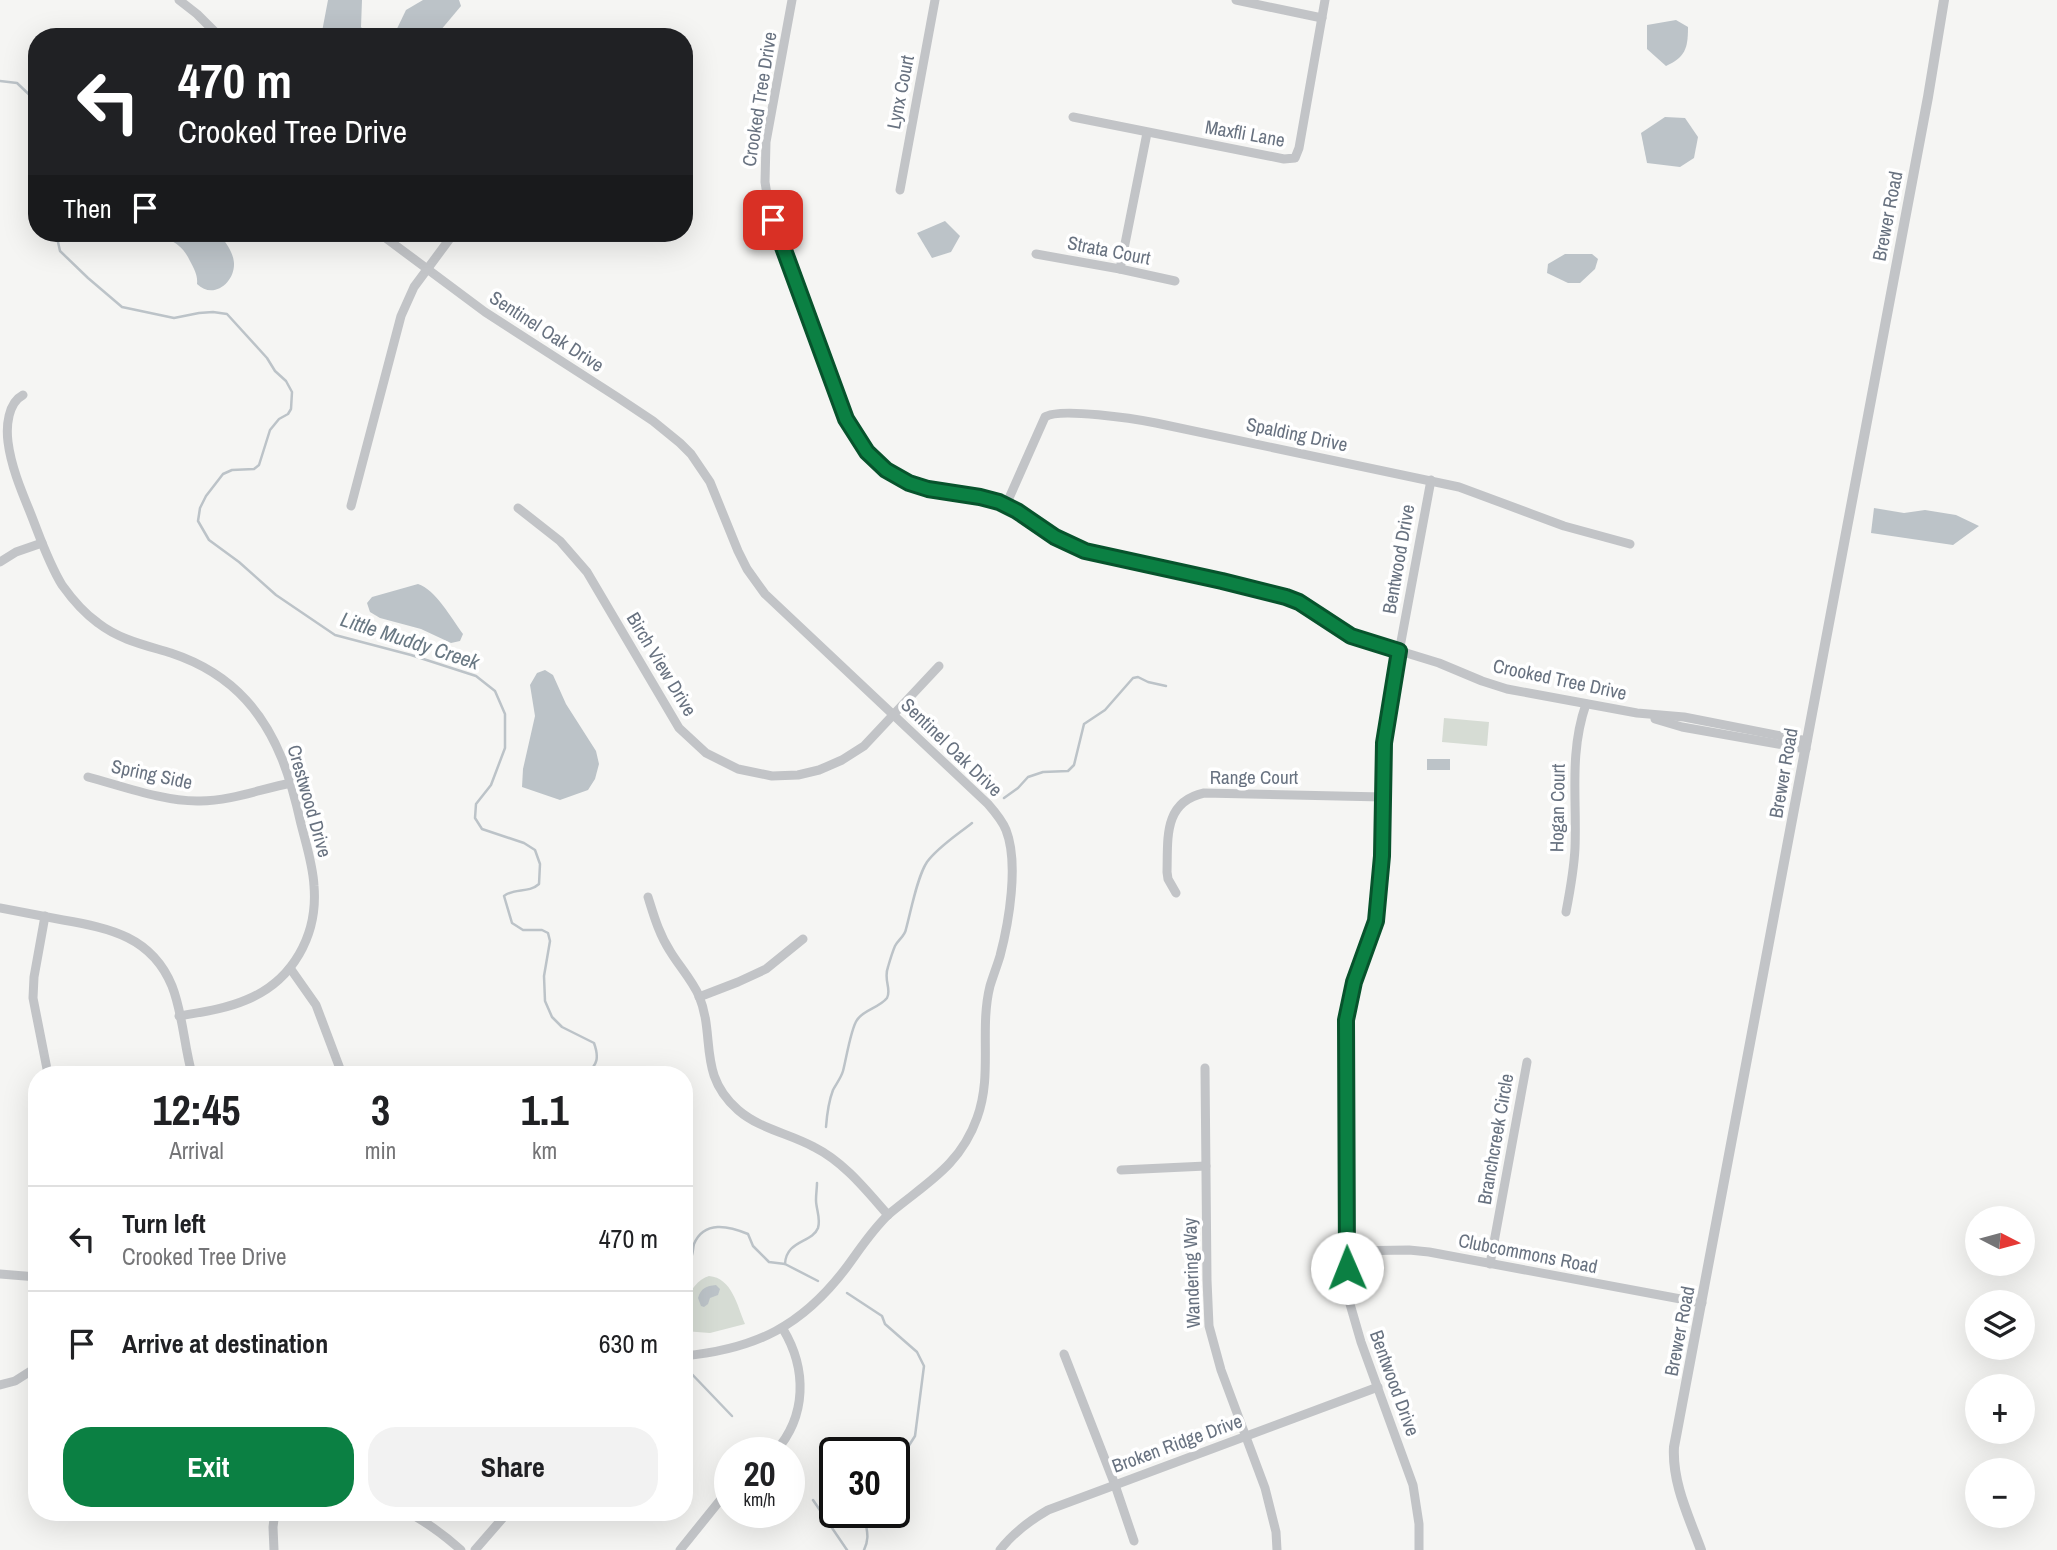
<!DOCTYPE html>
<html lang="en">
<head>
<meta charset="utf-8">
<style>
	body { margin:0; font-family:"Archivo Narrow",sans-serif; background:#f2f2f2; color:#202124; height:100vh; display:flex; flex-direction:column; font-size:26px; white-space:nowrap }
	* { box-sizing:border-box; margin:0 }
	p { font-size:23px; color:#757577 }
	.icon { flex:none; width:38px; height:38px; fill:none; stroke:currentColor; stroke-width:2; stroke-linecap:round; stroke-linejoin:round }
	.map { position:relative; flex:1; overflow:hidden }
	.details { position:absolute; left:28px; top:1066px; width:665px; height:455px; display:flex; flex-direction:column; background:#fff; border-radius:28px; box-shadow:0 7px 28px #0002 }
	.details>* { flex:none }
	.top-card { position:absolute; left:28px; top:28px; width:665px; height:214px; border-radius:28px; box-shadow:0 7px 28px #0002; background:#202124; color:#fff; overflow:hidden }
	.needle { width:46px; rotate:96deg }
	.fabs { position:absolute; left:1965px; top:1206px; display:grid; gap:14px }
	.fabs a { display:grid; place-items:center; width:70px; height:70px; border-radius:50%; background:#fff; box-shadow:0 7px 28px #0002; font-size:35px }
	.speed { position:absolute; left:714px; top:1437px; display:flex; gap:14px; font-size:35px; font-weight:700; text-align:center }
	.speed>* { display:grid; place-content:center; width:91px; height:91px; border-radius:50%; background:#fff; box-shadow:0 7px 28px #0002; line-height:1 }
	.speed small { font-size:18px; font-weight:400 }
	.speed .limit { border:4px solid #111; border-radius:10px; background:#fff; color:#111 }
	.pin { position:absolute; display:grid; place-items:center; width:60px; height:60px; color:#fff; margin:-30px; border-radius:14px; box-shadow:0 4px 10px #0006 }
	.me { position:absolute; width:77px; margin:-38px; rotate:359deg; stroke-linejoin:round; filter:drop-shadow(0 0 5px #0008) }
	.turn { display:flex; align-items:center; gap:24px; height:147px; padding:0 35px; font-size:32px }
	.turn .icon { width:91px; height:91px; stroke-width:2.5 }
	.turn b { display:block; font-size:49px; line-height:60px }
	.then { display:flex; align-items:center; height:66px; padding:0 35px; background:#0003; gap:14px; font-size:26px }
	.eta { display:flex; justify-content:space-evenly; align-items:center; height:119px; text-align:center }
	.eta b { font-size:42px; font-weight:800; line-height:49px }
	.cta { display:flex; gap:14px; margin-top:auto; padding:14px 35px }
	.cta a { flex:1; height:80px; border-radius:28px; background:#0b8043; color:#fff; font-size:28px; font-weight:800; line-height:80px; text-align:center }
	.cta a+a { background:#f2f2f2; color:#202124 }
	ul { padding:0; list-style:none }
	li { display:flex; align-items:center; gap:21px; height:105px; padding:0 35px; border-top:2px solid #e0e0e0 }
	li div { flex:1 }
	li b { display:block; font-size:26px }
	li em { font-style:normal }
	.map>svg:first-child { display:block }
	.green { fill:#d6dcd4 }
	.water { fill:#bcc3c8 }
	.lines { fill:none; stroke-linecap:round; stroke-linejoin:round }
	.stream { stroke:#bcc3c8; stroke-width:2.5 }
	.minor { stroke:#c2c4c7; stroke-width:9 }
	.tertiary { stroke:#c2c4c7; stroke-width:10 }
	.route-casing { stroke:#07532c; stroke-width:18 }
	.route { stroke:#0b8043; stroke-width:12 }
	.labels { text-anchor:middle; stroke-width:7; stroke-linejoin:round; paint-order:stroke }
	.street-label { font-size:19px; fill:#687280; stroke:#fff }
	.water-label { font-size:21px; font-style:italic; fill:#697883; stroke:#fff }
</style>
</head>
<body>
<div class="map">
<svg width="2057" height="1550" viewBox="0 0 2057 1550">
	<rect width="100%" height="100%" fill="#f5f5f3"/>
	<g class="green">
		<path d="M1444 718 1489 722 1487 746 1442 742Z"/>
		<path d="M709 1276C732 1278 737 1305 745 1324L710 1333 684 1331C684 1323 682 1308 685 1301 690 1291 698 1279 709 1276Z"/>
	</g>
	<g class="water">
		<path d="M328 0H362L361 27 368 37H321Z"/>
		<path d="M423 0H459L461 6 435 37H393L406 10Z"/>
		<path d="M1676 20 1688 27C1688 49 1685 57 1666 66L1647 49V25Z"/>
		<path d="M1665 117 1685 118 1698 137 1694 158 1680 167 1647 163 1641 133Z"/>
		<path d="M945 221 960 236 951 252 932 258 917 233Z"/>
		<path d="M142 233H219C225 242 233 251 234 263 235 283 213 300 197 284 198 275 194 269 190 261 179 238 165 239 142 233Z"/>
		<path d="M1565 254H1592L1598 259 1595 269 1580 283H1568L1547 273 1548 264Z"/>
		<path d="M1874 508 1904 513 1925 510 1956 515 1979 526 1953 545 1871 533Z"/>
		<path d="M418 584C435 589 452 619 463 634L460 641 451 643 421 629 380 618 370 612 367 603 372 597Z"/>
		<path d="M545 670 553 675 566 704 596 751 599 764 595 779 588 790 560 800 522 787 523 769 535 716 530 685 537 673Z"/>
		<rect x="1427" y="759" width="23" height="11"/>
		<path d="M716 1285 720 1289 718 1295 710 1298 708 1304 704 1307 701 1306 698 1298C701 1288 706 1286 716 1285Z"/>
	</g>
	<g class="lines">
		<g class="stream">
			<path d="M0 81 17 83 37 102"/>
			<path d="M56 233 60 251 88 278 122 307 174 318 199 313 213 312 227 314 267 358 275 371 286 381 292 392 291 409 288 414 279 419 270 430 259 465 254 469 232 470 223 474 206 496 200 508 198 521 209 540 239 562 276 595 335 635 411 655 476 676 495 691 505 714V748L491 785 476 804 475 818 482 829 524 843 535 850 540 864 539 884C528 894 515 887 504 896L512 923 523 930H542L548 933 550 941 544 976 545 1001 552 1017 562 1027 594 1043C599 1057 598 1065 586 1074"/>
			<path d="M1004 798 1018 788 1028 777 1043 772 1068 771 1074 765 1084 724 1105 710 1133 678 1138 677 1148 682 1166 686"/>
			<path d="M826 1127C827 1114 828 1103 833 1090 836 1084 841 1078 843 1071 846 1060 851 1028 857 1020 863 1010 879 1008 887 998 892 989 883 980 888 967 890 960 892 953 895 946 898 940 905 936 906 929 911 911 917 877 927 862 938 847 957 835 972 823"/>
			<path d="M785 1264C786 1240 812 1243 818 1228 821 1219 816 1209 816 1200 816 1194 817 1188 817 1183"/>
			<path d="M684 1271C687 1266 690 1261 692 1255 693 1252 693 1248 694 1244 704 1220 729 1226 748 1234L753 1246 769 1262 785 1264 818 1281"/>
			<path d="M847 1293 882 1316 885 1324 917 1352 924 1366 915 1436 894 1469"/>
			<path d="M687 1369 732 1416"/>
			<path d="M813 1500 847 1550"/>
			<path d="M864 1550C872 1533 863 1526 866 1512"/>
		</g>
		<g class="minor">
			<path d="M179 0 197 14 220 37"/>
			<path d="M792 0 766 142 765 182 768 201 846 419 856 436 868 452 881 466 897 477 928 489 980 497 999 502 1017 511 1055 537 1085 551 1222 581 1286 597 1299 602 1351 636 1439 663 1482 681 1507 689 1637 713 1684 717 1807 741"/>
			<path d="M1236 0 1322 18"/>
			<path d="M1073 117 1284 159 1295 158 1299 148 1325 0"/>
			<path d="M900 190 935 0"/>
			<path d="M379 233 485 312 617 397 653 421 680 443 691 454 710 482 738 551 747 569 765 594 988 804C995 812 1002 820 1006 830 1019 863 1009 922 1000 956 997 966 993 976 990 986 979 1030 993 1075 977 1118 960 1166 926 1183 889 1214 872 1230 860 1249 846 1268 802 1326 756 1349 684 1356"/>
			<path d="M1036 254 1120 269 1175 281"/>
			<path d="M1120 269 1147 133"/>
			<path d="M23 395C8 403 6 426 8 442 11 466 21 490 30 512 40 537 48 562 62 585 72 599 84 613 98 623 120 640 145 645 171 653 198 662 226 678 246 700 278 735 291 779 301 824 306 844 313 865 314 886 318 935 293 981 246 1000 225 1009 202 1012 179 1016"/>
			<path d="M1006 505 1045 417C1059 407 1136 419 1156 423L1459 487 1564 526 1630 544"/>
			<path d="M351 506 401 316 414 287 454 233"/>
			<path d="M518 508 560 541 587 572 679 728 706 753 738 769 772 776 798 775 819 770 842 760 864 746 939 666"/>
			<path d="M0 562 16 552 42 543"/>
			<path d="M1655 719 1682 727 1806 749"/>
			<path d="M88 777C122 786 165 802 200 801 230 801 261 789 291 783"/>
			<path d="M1176 893 1168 879 1167 872C1168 839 1163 802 1204 793L1383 797"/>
			<path d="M648 897C654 916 659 934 670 951 679 966 692 980 699 996 716 1037 697 1074 738 1110 760 1129 788 1133 814 1147 844 1162 866 1190 888 1215"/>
			<path d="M0 908C21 912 42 916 63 920 110 928 152 937 172 986 183 1014 184 1046 192 1074"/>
			<path d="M1566 912C1570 891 1574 870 1575 848 1577 798 1569 753 1586 704"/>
			<path d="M45 916 34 977 33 998 48 1074"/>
			<path d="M290 968 316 1005 342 1074"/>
			<path d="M699 997 738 982 766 969 803 939"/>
			<path d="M1205 1068 1207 1280 1209 1326 1221 1370 1265 1488 1276 1532 1277 1550"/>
			<path d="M1121 1170 1206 1166"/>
			<path d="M1346 1251 1409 1250 1429 1252 1702 1303"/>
			<path d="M1490 1264 1527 1062"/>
			<path d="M0 1274 37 1277"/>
			<path d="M1064 1354 1115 1485 1134 1541"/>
			<path d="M0 1385 15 1381 37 1367"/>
			<path d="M775 1452C807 1416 807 1369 783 1329"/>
			<path d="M407 1512C427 1522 444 1535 461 1550"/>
			<path d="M274 1550 273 1527 275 1512"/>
			<path d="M475 1550 508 1512"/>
			<path d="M680 1550 730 1488"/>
			<path d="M1000 1550C1013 1533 1029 1521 1048 1510L1378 1387"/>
			<path d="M1419 1550V1524L1413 1485 1361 1342 1350 1304 1346 1251 1345 1047 1349 1001 1354 982 1376 921 1380 889 1383 776 1387 717 1431 480"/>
		</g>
		<path class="tertiary" d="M1701 1550C1689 1517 1672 1483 1674 1447L1928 97 1944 0"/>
	</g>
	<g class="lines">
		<defs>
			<path id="route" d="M773 220 846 419 867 452 886 470 909 483 928 489 980 497 999 502 1017 511 1055 537 1085 551 1222 581 1286 597 1299 602 1351 636 1399 651 1384 743 1382 856 1376 921 1354 982 1346 1020 1347 1268"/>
		</defs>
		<use href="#route" class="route-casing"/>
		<use href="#route" class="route"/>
	</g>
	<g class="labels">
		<g class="street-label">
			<text transform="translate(900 92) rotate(-79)" y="7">Lynx Court</text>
			<text transform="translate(759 99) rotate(-81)" y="7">Crooked Tree Drive</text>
			<text transform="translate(1245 133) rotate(10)" y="7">Maxfli Lane</text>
			<text transform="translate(1887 216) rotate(-79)" y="7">Brewer Road</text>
			<text transform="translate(1109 250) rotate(11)" y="7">Strata Court</text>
			<text transform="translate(547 331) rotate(33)" y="7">Sentinel Oak Drive</text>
			<text transform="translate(1297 434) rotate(12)" y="7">Spalding Drive</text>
			<text transform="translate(1398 559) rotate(-80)" y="7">Bentwood Drive</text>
			<text transform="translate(662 664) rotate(59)" y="7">Birch View Drive</text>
			<text transform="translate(1560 679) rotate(12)" y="7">Crooked Tree Drive</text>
			<text transform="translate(952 747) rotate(44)" y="7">Sentinel Oak Drive</text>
			<text transform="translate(1783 773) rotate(-80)" y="7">Brewer Road</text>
			<text transform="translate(152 774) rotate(12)" y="7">Spring Side</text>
			<text x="1254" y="784">Range Court</text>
			<text transform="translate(310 801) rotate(74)" y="7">Crestwood Drive</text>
			<text transform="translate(1557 808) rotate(-89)" y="7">Hogan Court</text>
			<text transform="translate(1495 1139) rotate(-80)" y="7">Branchcreek Circle</text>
			<text transform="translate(1528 1253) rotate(11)" y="7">Clubcommons Road</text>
			<text transform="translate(1191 1273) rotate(-92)" y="7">Wandering Way</text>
			<text transform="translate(1679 1331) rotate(-79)" y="7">Brewer Road</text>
			<text transform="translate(1395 1383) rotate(70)" y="7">Bentwood Drive</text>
			<text transform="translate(1177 1443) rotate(-20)" y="7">Broken Ridge Drive</text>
		</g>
		<g class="water-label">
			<text transform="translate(410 641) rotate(18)" y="7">Little Muddy Creek</text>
		</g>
	</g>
</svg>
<div class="fabs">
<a><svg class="needle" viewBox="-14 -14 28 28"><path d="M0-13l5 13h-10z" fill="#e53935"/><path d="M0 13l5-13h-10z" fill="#757577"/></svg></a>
<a><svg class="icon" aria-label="layers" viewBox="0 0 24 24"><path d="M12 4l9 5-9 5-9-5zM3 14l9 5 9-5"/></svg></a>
<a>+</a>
<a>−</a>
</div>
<div class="speed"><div>20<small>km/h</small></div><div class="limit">30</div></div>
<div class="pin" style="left:773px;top:220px;background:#d93025"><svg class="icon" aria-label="arrive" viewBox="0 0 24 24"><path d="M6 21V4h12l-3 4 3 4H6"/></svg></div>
<svg class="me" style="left:1347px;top:1268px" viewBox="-20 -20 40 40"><circle r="19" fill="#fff"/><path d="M0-13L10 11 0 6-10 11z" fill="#0b8043"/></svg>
<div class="top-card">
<div class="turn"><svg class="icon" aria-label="left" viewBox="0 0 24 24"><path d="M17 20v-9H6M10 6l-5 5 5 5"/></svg><div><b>470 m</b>Crooked Tree Drive</div></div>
<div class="then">Then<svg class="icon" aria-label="arrive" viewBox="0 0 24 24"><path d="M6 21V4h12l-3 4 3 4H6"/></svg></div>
</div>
<section class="details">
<div class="eta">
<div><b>12:45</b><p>Arrival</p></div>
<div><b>3</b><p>min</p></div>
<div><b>1.1</b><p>km</p></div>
</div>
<ul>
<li><svg class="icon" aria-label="left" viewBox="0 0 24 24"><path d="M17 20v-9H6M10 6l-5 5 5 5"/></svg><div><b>Turn left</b><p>Crooked Tree Drive</p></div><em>470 m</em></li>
<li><svg class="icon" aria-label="arrive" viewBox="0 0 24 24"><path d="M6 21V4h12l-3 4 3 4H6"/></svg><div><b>Arrive at destination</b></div><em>630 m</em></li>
</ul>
<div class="cta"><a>Exit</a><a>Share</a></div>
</section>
</div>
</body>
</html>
